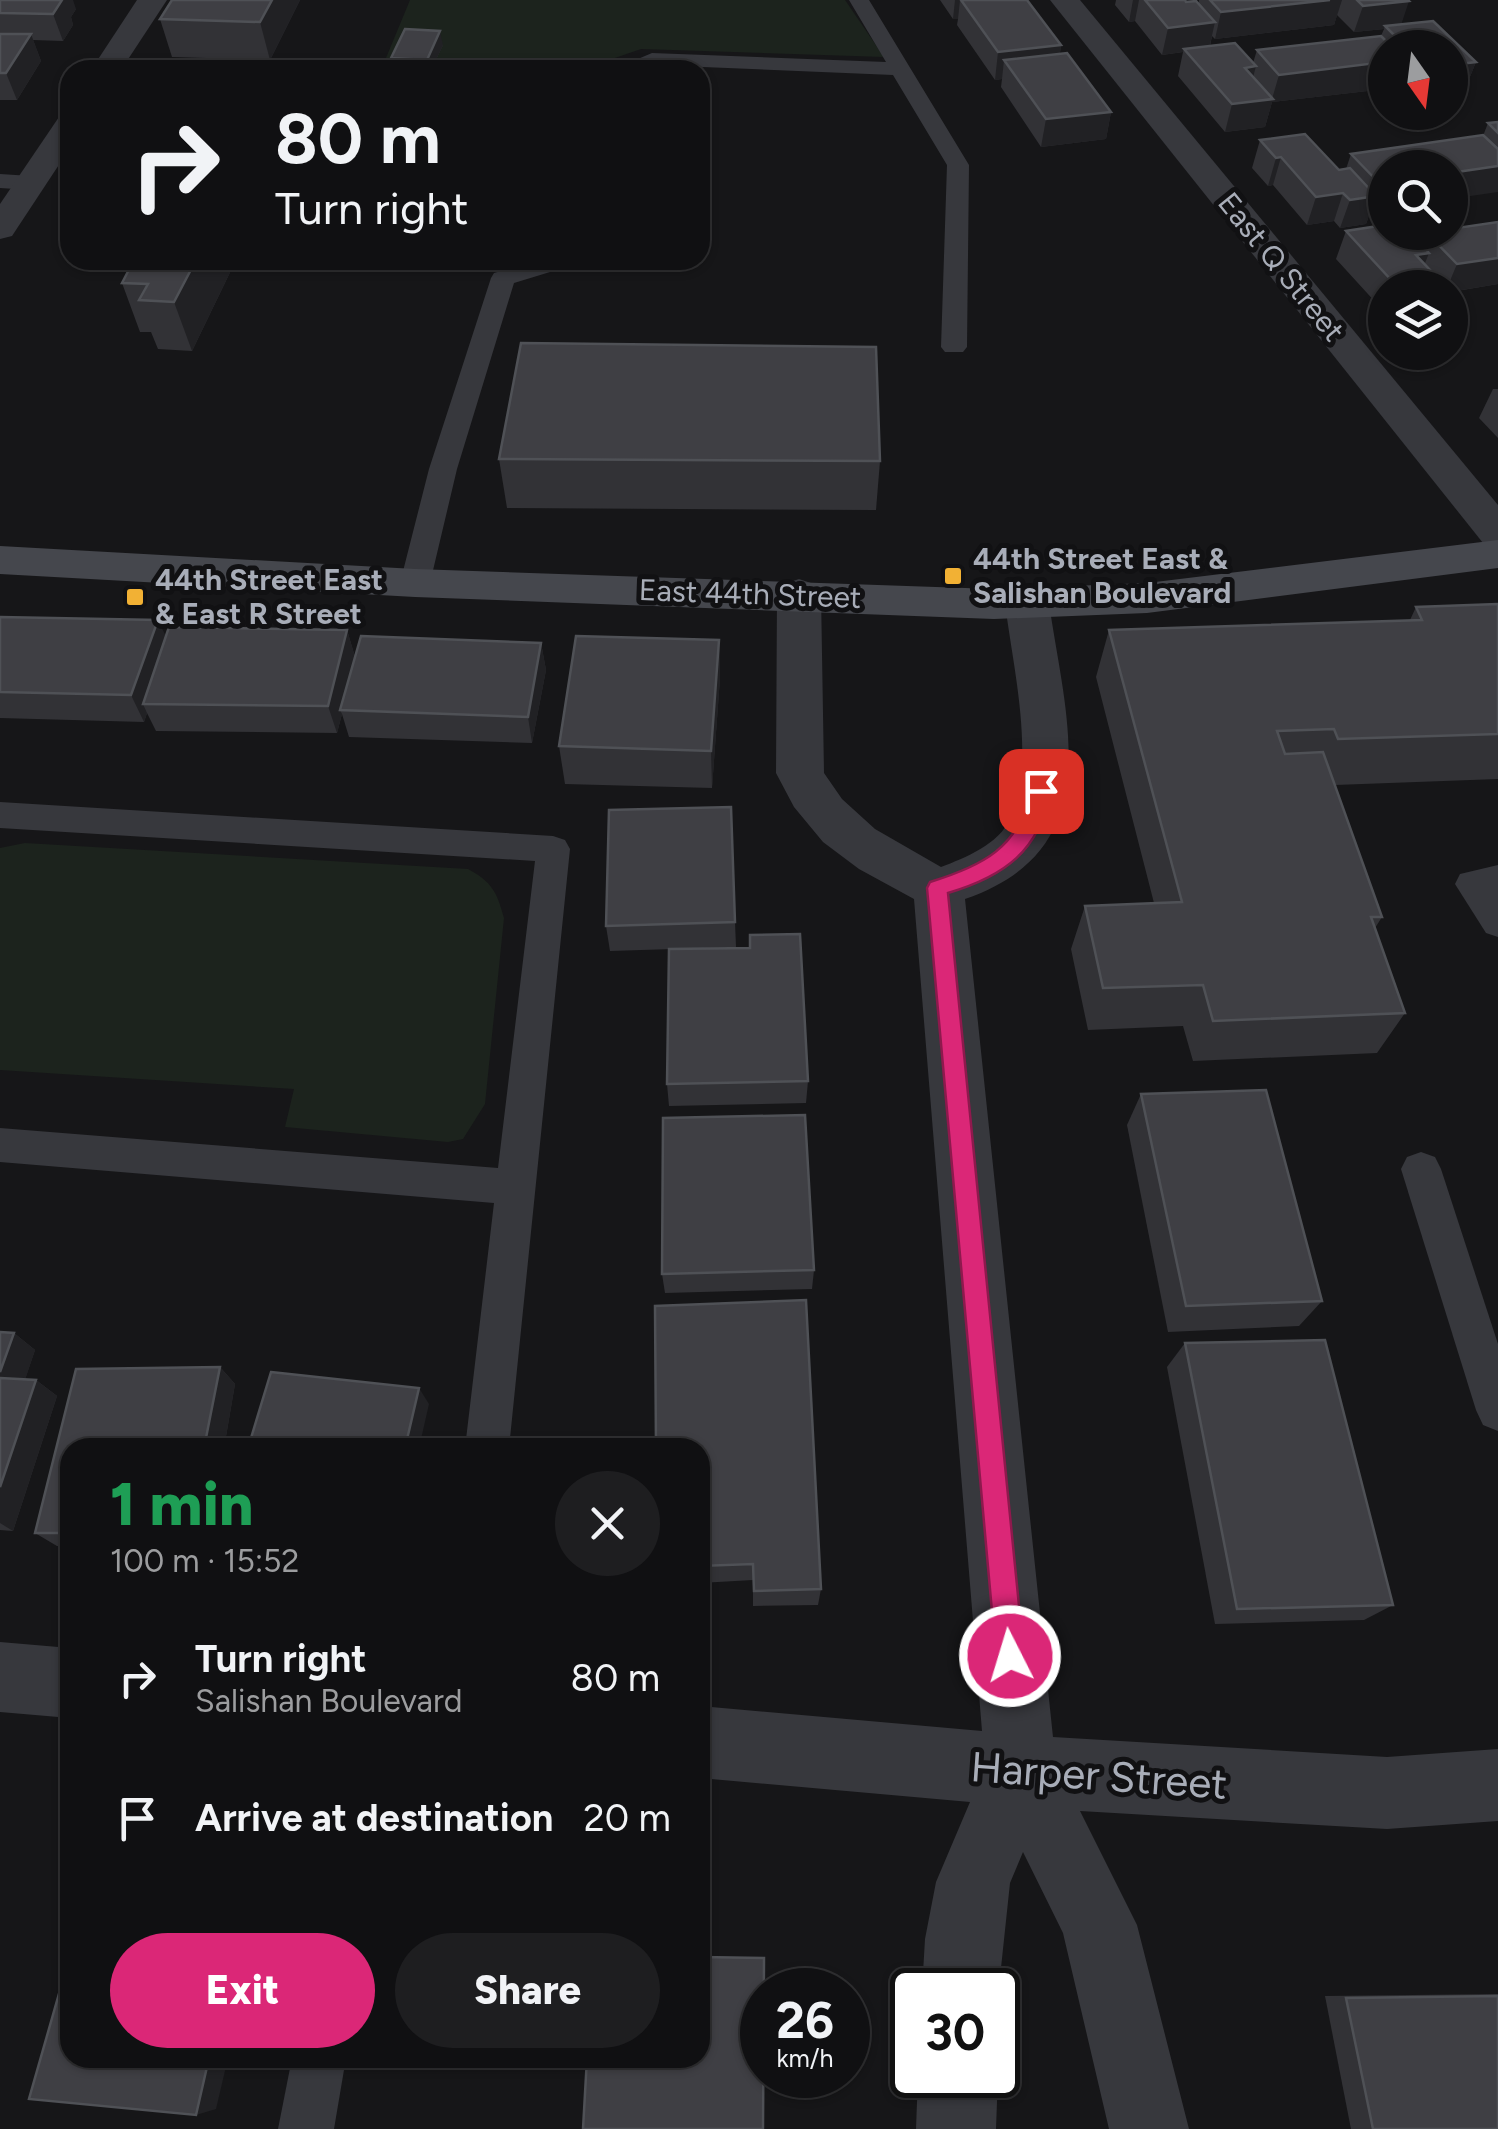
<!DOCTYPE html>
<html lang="en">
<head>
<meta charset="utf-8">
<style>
	body { margin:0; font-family:Figtree,sans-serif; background:#1e1e20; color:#f1f3f6; height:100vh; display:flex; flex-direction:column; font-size:38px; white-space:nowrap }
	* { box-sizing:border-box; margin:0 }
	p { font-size:32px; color:#9c9d9f }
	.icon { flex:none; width:55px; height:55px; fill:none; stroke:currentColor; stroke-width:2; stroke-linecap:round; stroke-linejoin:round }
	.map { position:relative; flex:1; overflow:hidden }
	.details { position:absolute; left:60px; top:1438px; width:650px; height:630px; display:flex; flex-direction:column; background:#101012; border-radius:30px; box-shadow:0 2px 8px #0004,0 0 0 2px #303032 }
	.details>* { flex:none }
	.top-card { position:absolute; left:60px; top:60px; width:650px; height:210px; border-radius:30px; box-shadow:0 2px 8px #0004,0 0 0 2px #303032; background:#101012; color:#f1f3f6; overflow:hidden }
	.needle { width:65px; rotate:166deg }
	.buttons { position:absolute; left:1368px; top:30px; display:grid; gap:20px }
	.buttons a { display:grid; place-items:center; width:100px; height:100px; border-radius:50%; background:#101012; box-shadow:0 2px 8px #0004,0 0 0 2px #303032; font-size:50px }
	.speed { position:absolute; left:740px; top:1968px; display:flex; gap:20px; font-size:50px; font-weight:700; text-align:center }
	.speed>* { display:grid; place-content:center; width:130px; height:130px; border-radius:50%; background:#101012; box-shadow:0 2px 8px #0004,0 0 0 2px #303032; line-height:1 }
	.speed small { font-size:25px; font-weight:400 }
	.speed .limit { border:5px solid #111; border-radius:15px; background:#fff; color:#111 }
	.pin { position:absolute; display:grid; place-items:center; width:85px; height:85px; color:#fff; margin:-42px; border-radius:20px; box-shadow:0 5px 15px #0006 }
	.me { position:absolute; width:110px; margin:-55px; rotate:355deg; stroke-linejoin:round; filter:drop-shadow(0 0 8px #0008) }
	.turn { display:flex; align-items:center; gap:35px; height:210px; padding:0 50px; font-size:45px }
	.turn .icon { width:130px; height:130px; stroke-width:2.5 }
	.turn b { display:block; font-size:70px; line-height:85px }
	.round { display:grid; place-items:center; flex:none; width:105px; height:105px; border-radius:52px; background:#1e1e20 }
	.overview { display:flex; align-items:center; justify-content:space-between; height:170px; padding:0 50px }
	h1 { font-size:60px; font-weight:800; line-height:75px; color:#1e9e55 }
	.primary-button { display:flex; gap:20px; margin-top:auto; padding:20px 50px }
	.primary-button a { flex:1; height:115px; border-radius:60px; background:#db2777; color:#fff; font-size:40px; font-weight:800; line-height:115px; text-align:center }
	.primary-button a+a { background:#1e1e20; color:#f1f3f6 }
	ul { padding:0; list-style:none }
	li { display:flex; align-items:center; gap:30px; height:140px; padding:0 50px }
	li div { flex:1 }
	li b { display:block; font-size:38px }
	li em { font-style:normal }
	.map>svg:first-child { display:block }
	.green { fill:#1c231d }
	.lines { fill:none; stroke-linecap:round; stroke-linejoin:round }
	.lane { fill:#37383d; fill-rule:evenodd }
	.street { fill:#37383d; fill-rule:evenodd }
	.secondary { fill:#45474d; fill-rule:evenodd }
	.wall { fill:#323236; fill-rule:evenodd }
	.shaded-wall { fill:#212124 }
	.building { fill:#3f3f44; stroke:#4f5156; stroke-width:2.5 }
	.route { fill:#db2777; stroke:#8e194d; stroke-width:2.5 }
	.poi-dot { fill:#f2b134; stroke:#111113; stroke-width:4 }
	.labels { text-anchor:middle; stroke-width:10; stroke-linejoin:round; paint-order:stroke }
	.far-street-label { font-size:30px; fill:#a8adb8; stroke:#111113 }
	.far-poi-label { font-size:30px; font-weight:bold; fill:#a8adb8; stroke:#111113; text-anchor:start }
	.near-street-label { font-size:42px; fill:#a8adb8; stroke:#111113 }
</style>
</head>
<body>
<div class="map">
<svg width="1498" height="2129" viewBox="0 0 1498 2129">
	<rect width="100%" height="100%" fill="#161618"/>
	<g class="green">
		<path d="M410 0H845L884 57 641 49 612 59 607 70H381Z"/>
		<path d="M25 843 468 869C492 882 497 892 504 918L485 1104 463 1139 448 1142 285 1127 294 1089 0 1070V848Z"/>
	</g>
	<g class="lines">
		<g class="lane">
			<path d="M849 0H869L969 165 967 347 963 352H945L941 347 947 165 893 75 654 65 641 70H612L652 53 886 62Z"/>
			<path d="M0 174 31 176 42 183 31 190 0 188Z"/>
			<path d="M538 260H576L573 265 514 283 457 469 430 583 425 590H405L400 583 429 469 491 278 494 273Z"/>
			<path d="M0 802 553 836 565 840 570 849 509 1448H465L494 1203 0 1162V1128L498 1168 535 861 0 828Z"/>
			<path d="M1498 865V937L1486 933 1455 884 1460 874Z"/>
			<path d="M1421 1152 1435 1157 1441 1169 1498 1344V1431L1483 1425 1476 1410 1401 1169 1407 1157Z"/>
			<path d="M292 2058H346L334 2129H278Z"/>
		</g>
		<g class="street">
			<path d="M137 0H167L121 70H91Z"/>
			<path d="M1050 0H1080L1498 505V547L1483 543Z"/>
			<path d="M70 114V148L12 236 0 239V204L59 117Z"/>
			<path d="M799 579 814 584 821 594 824 773 842 799 875 829 941 867C965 858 999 844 1010 819 1037 763 1012 663 1005 603L1012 593 1027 588 1042 593 1049 603C1066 721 1110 849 965 899L1053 1737 1387 1757 1498 1749V1821L1387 1829 1080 1811 1137 1925 1189 2129H1109L1063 1933 1023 1852 1010 1883 998 1996V1990H922L925 1939 936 1882 970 1802 700 1778V1706L982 1731 914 899 859 869 823 842 794 807 776 773 777 594 784 584Z"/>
			<path d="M0 1642 70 1648V1718L0 1712Z"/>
			<path d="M918 2075 998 2074 996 2129H916Z"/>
		</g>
		<path class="secondary" d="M1498 540V568L1147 613 994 619 415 597 0 574V546L415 569 994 589 1147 583Z"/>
	</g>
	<g class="wall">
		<path d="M0 0 76 9 71 17 73 25 63 41 33 40 41 61 17 100H0Z"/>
		<path d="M300 0 270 60 172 57 160 19Z"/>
		<path d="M940 0H1027L1061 45 1060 53 1111 112 1106 139 1041 147 1001 87 1002 79 995 80 957 25 958 19H953Z"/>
		<path d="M1116 0H1185L1186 2 1196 1 1199 3V0H1408L1401 24 1433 21 1476 62 1465 89 1450 91V48H1385V89L1272 102 1265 127 1225 132 1178 76 1183 52 1162 55 1135 21 1129 22 1115 5ZM1337 15 1354 32 1384 29 1381 36 1257 50 1253 63 1235 43 1210 46 1212 36 1215 39 1334 25Z"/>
		<path d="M443 45 431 70H393L391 58Z"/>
		<path d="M1498 122V192L1385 168V208L1371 210 1366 224 1340 228 1334 221 1307 225 1273 185 1268 186 1252 168 1260 140 1339 170 1346 169 1351 154 1483 136 1488 123Z"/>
		<path d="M1346 231 1421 244 1426 232 1498 284 1451 292 1455 296 1450 309V288H1385V321L1375 311 1378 305 1336 259Z"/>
		<path d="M134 260H236L192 351 158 349 151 332H140L122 283Z"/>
		<path d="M1493 389H1498V438L1479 418Z"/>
		<path d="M499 459 880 461 876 510 507 508Z"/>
		<path d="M1498 604V779L1335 785 1382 917 1375 928 1405 1013 1377 1053 1193 1061 1183 1026 1088 1030 1071 949 1085 906 1154 903 1096 677 1109 630 1410 620 1416 607Z"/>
		<path d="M0 617 166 637 347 630 355 657 541 643 546 670 532 743 349 737 342 714 337 733 156 731 147 713 144 722 0 718Z"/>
		<path d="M719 640 720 678 712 788 565 784 559 746Z"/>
		<path d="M735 922 736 947 610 951 606 926Z"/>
		<path d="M750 948 808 1081 806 1103 669 1106 667 1084Z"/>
		<path d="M1141 1094 1322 1301 1299 1326 1168 1332 1127 1125Z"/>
		<path d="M814 1270 812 1289 665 1293 662 1274Z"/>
		<path d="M0 1332 14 1333 35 1350 25 1379 36 1380 57 1396 13 1531 0 1530Z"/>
		<path d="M1185 1343 1393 1605 1364 1620 1215 1624 1167 1367Z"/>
		<path d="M220 1367 235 1384 224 1448H70V1546H57L35 1533 76 1369Z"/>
		<path d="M700 1448 821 1589 818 1605 753 1606V1580L700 1583Z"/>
		<path d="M1498 1994V2129H1351L1325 1996Z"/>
	</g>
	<g class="shaded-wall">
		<path d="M57 0H73L76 9 71 17 73 25 63 41 53 14Z"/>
		<path d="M272 0H300L270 60 260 22Z"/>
		<path d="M955 0H960L958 19H953Z"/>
		<path d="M1133 0H1139L1135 21 1129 22Z"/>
		<path d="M1330 0H1342L1334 25 1215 39 1221 12Z"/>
		<path d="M1409 1 1400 28 1385 26 1384 29 1354 32 1363 6Z"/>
		<path d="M1215 22 1209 49H1184L1183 52 1162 55 1168 28Z"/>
		<path d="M440 31 443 45 431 70H429L427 60Z"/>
		<path d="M31 34 41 61 17 100 6 73Z"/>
		<path d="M1061 45 1057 72 1004 60 1002 79 995 80 998 52Z"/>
		<path d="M1385 62V89L1272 102 1265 127 1225 132 1232 104 1272 99 1279 75Z"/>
		<path d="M1476 62 1465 89 1450 91V65Z"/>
		<path d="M1256 66 1249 93 1245 68Z"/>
		<path d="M1111 112 1106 139 1041 147 1046 119Z"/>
		<path d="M1281 157 1273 185 1268 186 1276 158Z"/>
		<path d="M1498 166V192L1450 199V173Z"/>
		<path d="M1385 182V208L1371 210 1366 224 1340 228 1350 200 1375 196 1379 183Z"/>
		<path d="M1343 193 1334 221 1307 225 1316 197Z"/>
		<path d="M1429 253 1418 281 1416 255Z"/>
		<path d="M1498 258V284L1450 292V288H1447L1457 264Z"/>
		<path d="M196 260H236L192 351 174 302Z"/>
		<path d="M158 620 171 647 143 704 147 713 144 722 131 695Z"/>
		<path d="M347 630 355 657 340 710 342 714 337 733 328 706Z"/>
		<path d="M719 640 720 678 712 788 711 751Z"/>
		<path d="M541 643 546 670 532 743 528 717Z"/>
		<path d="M14 1333 35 1350 20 1395 0 1380V1372Z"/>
		<path d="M220 1367 235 1384 224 1448H204Z"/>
		<path d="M36 1380 57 1396 13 1531 0 1523V1487Z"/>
		<path d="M419 1388 429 1404 419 1448H405Z"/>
		<path d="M209 2058H228L216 2109 196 2115Z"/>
	</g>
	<g class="building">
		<path d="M0 0H62L53 14 0 13Z"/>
		<path d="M172 0H272L260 22 160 19Z"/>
		<path d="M961 0H1027L1061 45 998 52Z"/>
		<path d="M1145 0H1185L1186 2 1196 1 1215 22 1168 28Z"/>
		<path d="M1210 0H1330L1221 12Z"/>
		<path d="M1357 0H1408L1409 1 1363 6Z"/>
		<path d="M1433 21 1476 62 1450 65V48H1407L1385 26Z"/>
		<path d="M405 29 440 31 427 60 391 58Z"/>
		<path d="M0 34H31L6 73H0Z"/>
		<path d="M1381 36 1393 48H1385V62L1279 75 1257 50Z"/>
		<path d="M1235 43 1256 66 1245 68 1273 99 1232 104 1184 49Z"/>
		<path d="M1067 53 1111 112 1046 119 1004 60Z"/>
		<path d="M1498 122V133L1488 123Z"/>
		<path d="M1305 134 1339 170 1350 168 1376 196 1350 200 1343 193 1316 197 1281 157 1276 158 1260 140Z"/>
		<path d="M1483 135 1498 149V166L1450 173V168H1385V182L1379 183 1351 154Z"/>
		<path d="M1498 222V258L1457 264 1426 232H1450V229Z"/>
		<path d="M1385 225V232H1410L1429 253 1416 255 1447 288H1391L1386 283 1393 282 1346 231Z"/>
		<path d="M134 260H196L174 302 139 300 148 284 122 283Z"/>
		<path d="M521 343 876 347 880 461 499 459Z"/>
		<path d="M1498 604V734L1338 739 1334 729 1277 731 1285 754 1323 752 1382 917H1371L1405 1013 1213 1021 1203 985 1103 988 1085 906 1182 902 1109 630 1422 620 1416 607Z"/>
		<path d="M0 617 158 620 131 695 0 692Z"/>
		<path d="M169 627 347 630 328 706 143 704Z"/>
		<path d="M361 636 541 643 528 717 340 710Z"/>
		<path d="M576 636 719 640 711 751 559 746Z"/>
		<path d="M731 807 735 922 606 926 609 810Z"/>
		<path d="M800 934 808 1081 667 1084 669 949 750 948V935Z"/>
		<path d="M1266 1090 1322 1301 1186 1306 1141 1094Z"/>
		<path d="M805 1115 814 1270 662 1274 663 1118Z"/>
		<path d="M806 1300 821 1589 754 1591 753 1564 700 1566V1448H656L655 1306Z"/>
		<path d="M0 1332 14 1333 0 1372Z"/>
		<path d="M1325 1340 1393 1605 1237 1609 1185 1343Z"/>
		<path d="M220 1367 204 1448H70V1533H35L76 1369Z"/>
		<path d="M271 1372 419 1388 405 1448H248Z"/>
		<path d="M0 1378 36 1380 0 1487Z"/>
		<path d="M70 1955V2058H209L196 2115 29 2099Z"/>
		<path d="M700 1957 764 1958 763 2129H583L587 2058H700Z"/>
		<path d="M1498 1996V2129H1373L1346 1998Z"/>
	</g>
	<path class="route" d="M1041 784 1051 791C1039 851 1005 876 948 893L1024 1656 1020 1666 1010 1671 1000 1666 996 1656 927 888 930 882C982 866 1019 848 1031 791Z"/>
	<g class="poi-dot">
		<rect x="943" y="566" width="20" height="20" rx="5"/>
		<rect x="125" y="587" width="20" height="20" rx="5"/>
	</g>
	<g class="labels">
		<g class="far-street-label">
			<text transform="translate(1281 267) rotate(51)" y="10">East Q Street</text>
			<text transform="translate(750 594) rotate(2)" y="10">East 44th Street</text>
		</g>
		<g class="far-poi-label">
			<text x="973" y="569">44th Street East &amp;<tspan x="973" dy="34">Salishan Boulevard</tspan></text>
			<text x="155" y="590">44th Street East<tspan x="155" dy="34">&amp; East R Street</tspan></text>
		</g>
		<g class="near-street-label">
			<text transform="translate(1099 1775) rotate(4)" y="15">Harper Street</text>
		</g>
	</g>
</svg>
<div class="buttons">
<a><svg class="needle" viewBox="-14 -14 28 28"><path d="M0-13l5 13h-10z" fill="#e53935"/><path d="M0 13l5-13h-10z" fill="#9c9d9f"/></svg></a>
<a><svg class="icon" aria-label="search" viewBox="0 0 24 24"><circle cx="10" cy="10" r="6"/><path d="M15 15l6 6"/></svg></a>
<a><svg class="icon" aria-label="layers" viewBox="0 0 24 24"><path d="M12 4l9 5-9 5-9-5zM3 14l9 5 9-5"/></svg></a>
</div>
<div class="speed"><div>26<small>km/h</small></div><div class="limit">30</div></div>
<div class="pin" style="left:1041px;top:791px;background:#d93025"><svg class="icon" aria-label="arrive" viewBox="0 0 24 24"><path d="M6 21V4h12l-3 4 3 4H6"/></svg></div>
<svg class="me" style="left:1010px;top:1656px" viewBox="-20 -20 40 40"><circle r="17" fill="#db2777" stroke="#fff" stroke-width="3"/><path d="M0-11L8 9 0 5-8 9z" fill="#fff"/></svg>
<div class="top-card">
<div class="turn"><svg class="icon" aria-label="right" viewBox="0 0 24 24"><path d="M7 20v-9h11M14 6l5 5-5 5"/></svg><div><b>80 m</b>Turn right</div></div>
</div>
<section class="details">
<div class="overview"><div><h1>1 min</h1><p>100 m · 15:52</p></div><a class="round"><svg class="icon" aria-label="close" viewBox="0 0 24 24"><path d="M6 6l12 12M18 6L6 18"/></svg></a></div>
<ul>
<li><svg class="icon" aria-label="right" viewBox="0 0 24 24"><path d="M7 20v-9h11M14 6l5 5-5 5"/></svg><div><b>Turn right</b><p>Salishan Boulevard</p></div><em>80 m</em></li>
<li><svg class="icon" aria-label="arrive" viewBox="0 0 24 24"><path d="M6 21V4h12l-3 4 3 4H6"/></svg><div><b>Arrive at destination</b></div><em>20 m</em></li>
</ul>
<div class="primary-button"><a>Exit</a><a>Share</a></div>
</section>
</div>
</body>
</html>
